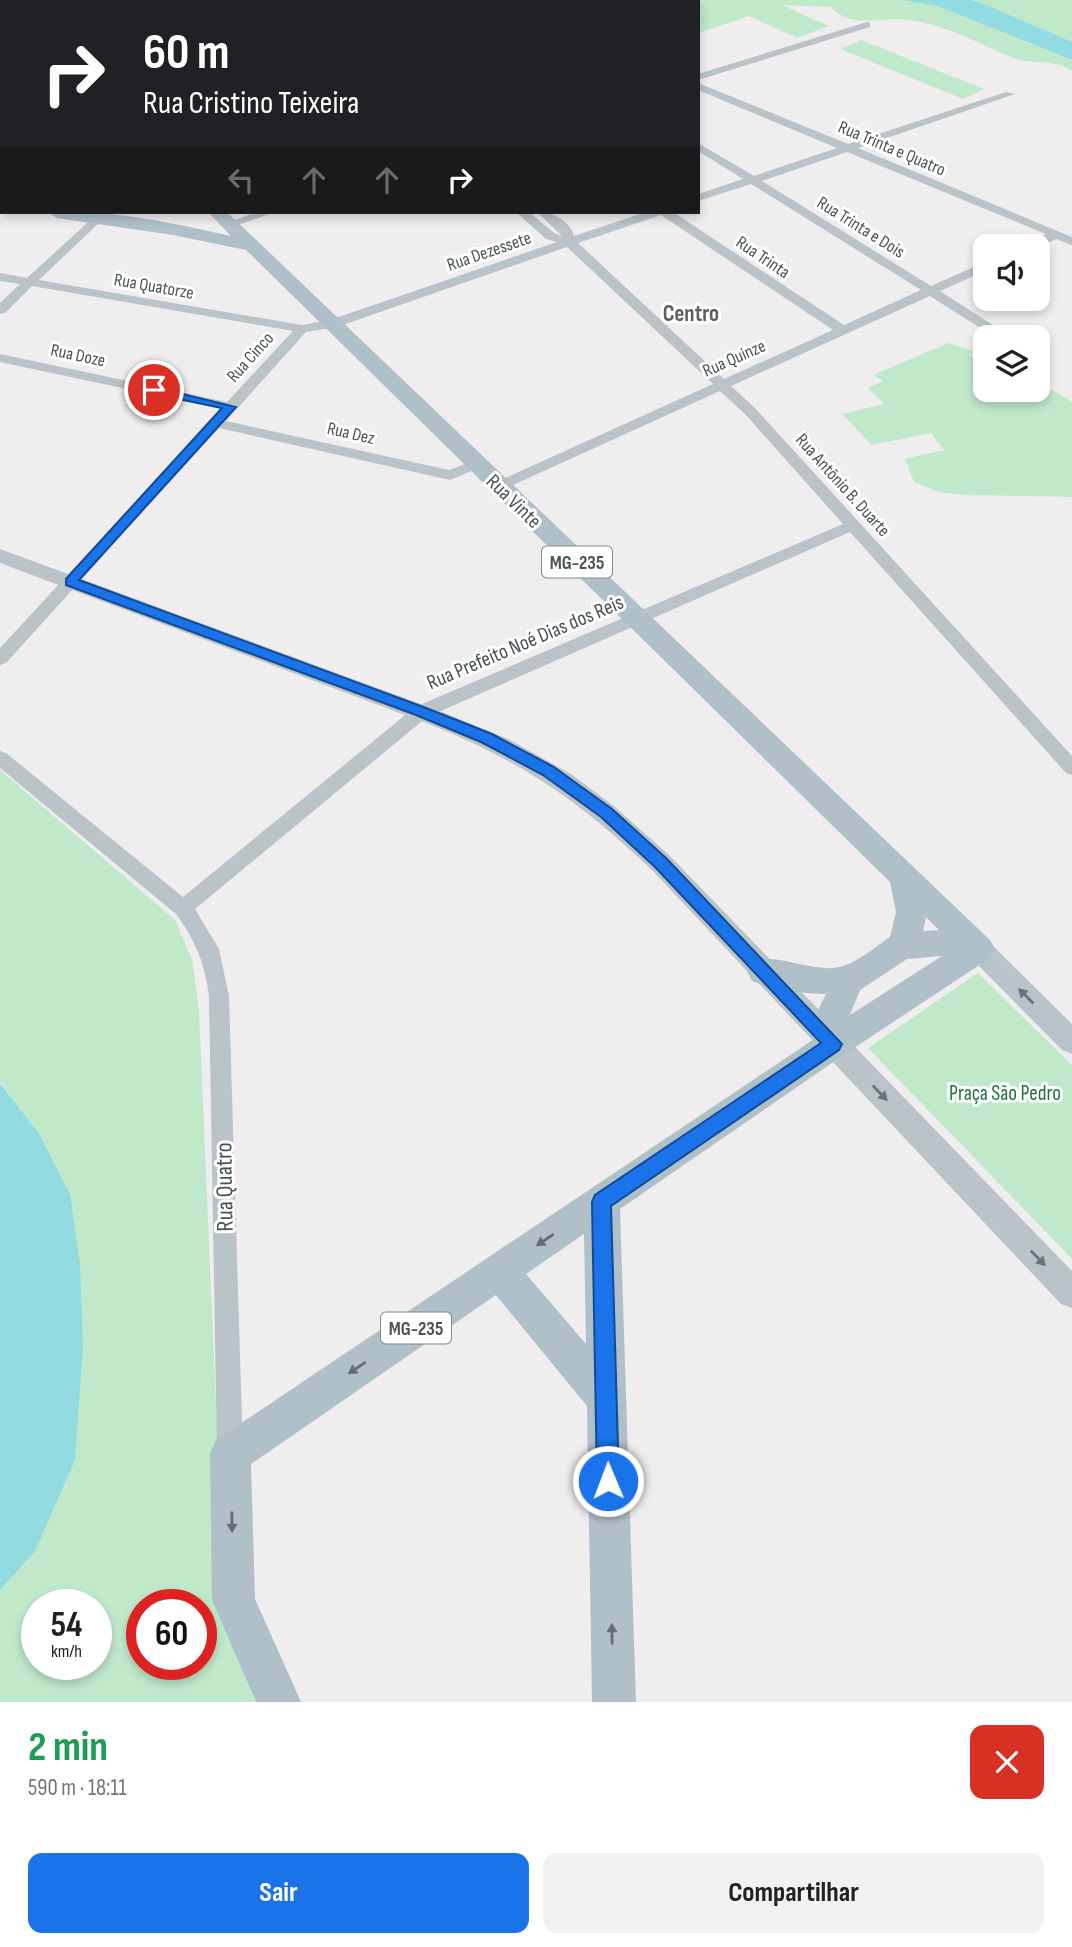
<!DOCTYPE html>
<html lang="pt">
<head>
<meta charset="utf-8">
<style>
	body { margin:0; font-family:"Sofia Sans Condensed",sans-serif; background:#f2f2f2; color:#202124; height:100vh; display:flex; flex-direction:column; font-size:26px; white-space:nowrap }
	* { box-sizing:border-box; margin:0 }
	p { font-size:23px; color:#757577 }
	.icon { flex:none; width:38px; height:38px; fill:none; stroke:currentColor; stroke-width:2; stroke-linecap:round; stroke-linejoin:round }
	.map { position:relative; height:1702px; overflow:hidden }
	.panel { display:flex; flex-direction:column; background:#fff; flex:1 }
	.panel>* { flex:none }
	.banner { position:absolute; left:0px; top:0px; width:700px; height:214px; box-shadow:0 4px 10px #0003; background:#202124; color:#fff; overflow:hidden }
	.controls { position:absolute; left:973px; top:234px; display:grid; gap:14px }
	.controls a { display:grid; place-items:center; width:77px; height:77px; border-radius:14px; background:#fff; box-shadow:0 4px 10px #0003; font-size:35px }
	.speed { position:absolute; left:21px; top:1589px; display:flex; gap:14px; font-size:35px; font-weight:700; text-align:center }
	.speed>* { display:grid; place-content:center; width:91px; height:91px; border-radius:50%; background:#fff; box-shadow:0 4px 10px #0003; line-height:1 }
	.speed small { font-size:18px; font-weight:400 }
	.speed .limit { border:10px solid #d22; background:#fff; color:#111 }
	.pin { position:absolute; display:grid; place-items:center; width:60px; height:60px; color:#fff; margin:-30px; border:4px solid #fff; border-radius:50%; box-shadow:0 2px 7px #0007 }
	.me { position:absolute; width:77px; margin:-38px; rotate:359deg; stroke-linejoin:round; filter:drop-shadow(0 0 5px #0008) }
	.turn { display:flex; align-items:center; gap:24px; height:147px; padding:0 28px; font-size:32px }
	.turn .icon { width:91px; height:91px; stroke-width:2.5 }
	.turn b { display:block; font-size:49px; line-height:60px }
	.lanes { display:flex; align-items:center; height:66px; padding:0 28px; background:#0003; justify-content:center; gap:35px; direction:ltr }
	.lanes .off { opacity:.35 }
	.round { display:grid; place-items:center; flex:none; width:74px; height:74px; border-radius:14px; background:#f2f2f2 }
	.head { display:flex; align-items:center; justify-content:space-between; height:119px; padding:0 28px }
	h1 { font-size:42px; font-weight:700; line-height:52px; color:#1e9e55 }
	.action { display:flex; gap:14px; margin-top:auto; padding:14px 28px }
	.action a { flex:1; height:80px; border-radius:14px; background:#1a73e8; color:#fff; font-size:28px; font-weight:700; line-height:80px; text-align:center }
	.action a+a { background:#f2f2f2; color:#202124 }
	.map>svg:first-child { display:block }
	.green { fill:#c0e9ca; fill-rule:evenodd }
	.water { fill:#92dce1 }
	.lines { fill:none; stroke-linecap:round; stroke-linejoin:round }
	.minor { fill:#bac3c8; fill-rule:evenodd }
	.tertiary { fill:#bac3c8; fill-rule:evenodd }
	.primary { fill:#b0c0c9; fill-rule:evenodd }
	.oneway { fill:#6a757a }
	.oneway2 { fill:#626e74 }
	.route { fill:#1a73e8; stroke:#114b97; stroke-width:2 }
	.labels { text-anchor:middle; stroke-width:6; stroke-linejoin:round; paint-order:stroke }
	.far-street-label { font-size:18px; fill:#485358; stroke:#fff }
	.shield { fill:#fff; stroke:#7f878a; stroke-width:2 }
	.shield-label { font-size:19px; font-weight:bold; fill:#485358 }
	.street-label { font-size:21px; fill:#485358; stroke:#fff }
	.park-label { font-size:21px; fill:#21713d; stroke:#fff }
	.far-district-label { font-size:23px; font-weight:bold; fill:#5b5f61; stroke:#fff }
	.near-street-label { font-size:24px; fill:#485358; stroke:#fff }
</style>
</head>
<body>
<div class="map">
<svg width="1072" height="1702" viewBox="0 0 1072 1702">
	<rect width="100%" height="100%" fill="#f0edee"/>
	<g class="green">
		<path d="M622 0H901L937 6 1069 59 1072 60V71C1053 58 1036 65 1016 59 980 45 946 24 908 20 882 16 850 30 831 7L782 5 829 26 797 38 749 16 698 33V2Z"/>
		<path d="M973 0H1072V42L984 4Z"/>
		<path d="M861 40 984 89 963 99 840 49Z"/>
		<path d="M948 343 976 352 968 354 985 364V390H1038V382C1049 390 1061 394 1072 402V497L965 495 938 492 914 482 905 459 944 450 931 433 872 445 842 414 884 404 868 388 883 381 873 375Z"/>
		<path d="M0 770 175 920 192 959 199 1011 218 1450 214 1593 255 1702H0V1590L34 1553 38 1132 0 1082ZM37 1605H96V1664H37ZM142 1605H201V1664H142Z"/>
		<path d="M978 973 1072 1065V1259L868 1048Z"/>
	</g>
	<g class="water">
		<path d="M901 0H972L984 4 1072 42V60L937 6Z"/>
		<path d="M0 1083 38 1132 70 1194 80 1265 83 1347 75 1460 34 1553 0 1590Z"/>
	</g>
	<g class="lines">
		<g class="minor">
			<path d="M0 0 4 2H2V8Z"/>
			<path d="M82 0H97L80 2Z"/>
			<path d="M227 0H237L239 2H228Z"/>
			<path d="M458 0H469L471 2H459Z"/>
			<path d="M479 0H494L477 2Z"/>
			<path d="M606 0H618L620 2H607Z"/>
			<path d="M867 22 870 23V27L698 80V74Z"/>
			<path d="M698 83 848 144 1006 92 1015 94 858 148 1072 237V245L1056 239 1038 247H1023L1046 234 847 152 762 181 931 286 985 262V271L940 291 1013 338H996L930 296 731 386 755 408 1072 756V775L1066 773 850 532 427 717 195 909 219 949 229 996 243 1454 239 1463 230 1467 221 1463 217 1454 209 996C205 964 195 939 176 914L0 768V751L6 753 183 897 415 707 843 524 745 414 720 391 504 489H494L491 486 494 483 713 384 567 247 337 327 306 332 226 421 449 470 476 460 483 464 481 467 450 480 219 428 6 663 0 665V648L221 409 0 362V354L227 402 293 331 32 286 5 313 0 314V303L20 284 0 281V273L27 278 97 214 103 218 101 221 39 280 302 325 330 320 557 242 546 239 516 212H529L554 233 562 236 537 212C551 211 571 221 574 236L646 212H673L844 325 921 290 751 184 698 201V194L743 179 698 151V143L754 176 837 148 698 90ZM661 215 833 330 724 379 578 243Z"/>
			<rect x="0" y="117" width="2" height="8"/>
			<path d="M257 212H275L230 228 224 224Z"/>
		</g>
		<g class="tertiary">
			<path d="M0 549 445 713 510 740 571 774 615 807 669 855 1072 1271V1308L1061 1304 651 869C578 800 523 762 429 724L0 563Z"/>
			<path d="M979 938 988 941 1072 1024V1054L1062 1050 970 957 966 949 970 941Z"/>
		</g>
		<g class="primary">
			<rect x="0" y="16" width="2" height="10"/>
			<rect x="0" y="198" width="2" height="10"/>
			<path d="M48 212C109 209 171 223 231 236L208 212H227L990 940 995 949 990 958 845 1054 620 1209 636 1702H592L587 1406 496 1295 251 1464 255 1599 301 1702H256L212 1600 210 1454 216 1440 817 1037 818 1010 826 994C801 994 775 989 752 981L747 971 752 961C780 952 813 975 843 966 856 963 878 945 890 937L896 912 890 882 246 250 173 235 57 218ZM926 917 939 930 923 931ZM942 956 850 1015 860 990 907 959ZM584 1234 586 1344 526 1274Z"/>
		</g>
	</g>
	<defs><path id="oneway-solid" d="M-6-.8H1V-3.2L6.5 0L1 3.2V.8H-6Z" transform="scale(1.75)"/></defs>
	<g class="oneway">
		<use href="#oneway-solid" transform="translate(1026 996) rotate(-135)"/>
		<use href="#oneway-solid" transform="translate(880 1093) rotate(46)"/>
		<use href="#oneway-solid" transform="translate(1038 1258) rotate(46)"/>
	</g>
	<g class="oneway2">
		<use href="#oneway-solid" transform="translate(545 1240) rotate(146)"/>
		<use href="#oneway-solid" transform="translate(357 1368) rotate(146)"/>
		<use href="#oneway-solid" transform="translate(232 1522) rotate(89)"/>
		<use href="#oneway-solid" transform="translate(612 1634) rotate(-91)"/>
	</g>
	<path class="route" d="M154 387 236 407 79 580 426 708 492 734 554 767 612 809 666 858 842 1044 839 1050 611 1206 619 1481 616 1489 608 1492 601 1489 597 1481 592 1202 595 1195 821 1043 655 867 601 817 543 775 481 742 416 715 66 585V579L222 408 150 393 148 390Z"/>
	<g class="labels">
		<g class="far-street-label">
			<text transform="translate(892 148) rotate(23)" y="6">Rua Trinta e Quatro</text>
			<text transform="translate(861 227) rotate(32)" y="6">Rua Trinta e Dois</text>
			<text transform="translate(489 251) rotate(-19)" y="6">Rua Dezessete</text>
			<text transform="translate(763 257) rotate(34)" y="6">Rua Trinta</text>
			<text transform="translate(154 286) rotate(10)" y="6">Rua Quatorze</text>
			<text transform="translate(78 355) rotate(12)" y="6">Rua Doze</text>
			<text transform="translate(250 357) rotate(-48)" y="6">Rua Cinco</text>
			<text transform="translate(734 358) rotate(-24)" y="6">Rua Quinze</text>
			<text transform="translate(351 433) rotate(13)" y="6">Rua Dez</text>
			<text transform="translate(843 485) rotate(48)" y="6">Rua Antônio B. Duarte</text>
		</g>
		<g class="shield">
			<rect x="542" y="546.5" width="70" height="31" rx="5"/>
			<rect x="381" y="1312.5" width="70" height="31" rx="5"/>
		</g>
		<g class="shield-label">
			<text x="577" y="569">MG-235</text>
			<text x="416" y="1335">MG-235</text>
		</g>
		<g class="street-label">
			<text transform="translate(514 501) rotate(44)" y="7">Rua Vinte</text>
			<text transform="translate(525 642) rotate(-23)" y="7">Rua Prefeito Noé Dias dos Reis</text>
		</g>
		<g class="park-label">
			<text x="1005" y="1100">Praça São Pedro</text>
		</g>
		<g class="far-district-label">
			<text x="691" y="321">Centro</text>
		</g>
		<g class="near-street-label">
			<text transform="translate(224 1187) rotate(-91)" y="8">Rua Quatro</text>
		</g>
	</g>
</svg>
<div class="controls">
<a><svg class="icon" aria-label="sound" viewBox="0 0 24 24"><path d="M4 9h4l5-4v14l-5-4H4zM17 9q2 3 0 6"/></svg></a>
<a><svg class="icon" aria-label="layers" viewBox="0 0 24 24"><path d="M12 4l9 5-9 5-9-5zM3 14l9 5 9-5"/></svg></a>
</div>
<div class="speed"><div>54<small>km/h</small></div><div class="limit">60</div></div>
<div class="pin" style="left:154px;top:390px;background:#d93025"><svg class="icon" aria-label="arrive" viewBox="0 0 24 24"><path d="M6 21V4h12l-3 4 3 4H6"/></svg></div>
<svg class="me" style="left:608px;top:1481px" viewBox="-20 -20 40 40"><circle r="17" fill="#1a73e8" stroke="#fff" stroke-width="3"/><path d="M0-11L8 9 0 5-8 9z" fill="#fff"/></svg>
<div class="banner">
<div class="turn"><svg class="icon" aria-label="right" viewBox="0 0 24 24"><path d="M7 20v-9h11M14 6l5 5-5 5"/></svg><div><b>60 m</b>Rua Cristino Teixeira</div></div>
<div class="lanes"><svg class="icon off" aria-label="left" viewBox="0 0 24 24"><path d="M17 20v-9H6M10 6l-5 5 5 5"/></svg><svg class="icon off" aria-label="ahead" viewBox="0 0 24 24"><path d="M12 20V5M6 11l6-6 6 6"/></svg><svg class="icon off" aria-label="ahead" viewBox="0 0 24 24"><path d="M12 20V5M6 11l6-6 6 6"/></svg><svg class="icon" aria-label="right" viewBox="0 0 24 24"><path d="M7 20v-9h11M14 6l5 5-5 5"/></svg></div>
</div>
</div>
<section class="panel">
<div class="head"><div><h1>2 min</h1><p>590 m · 18:11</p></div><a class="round" style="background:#d93025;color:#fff"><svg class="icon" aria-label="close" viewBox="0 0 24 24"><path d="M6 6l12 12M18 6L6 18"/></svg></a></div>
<div class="action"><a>Sair</a><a>Compartilhar</a></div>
</section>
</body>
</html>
